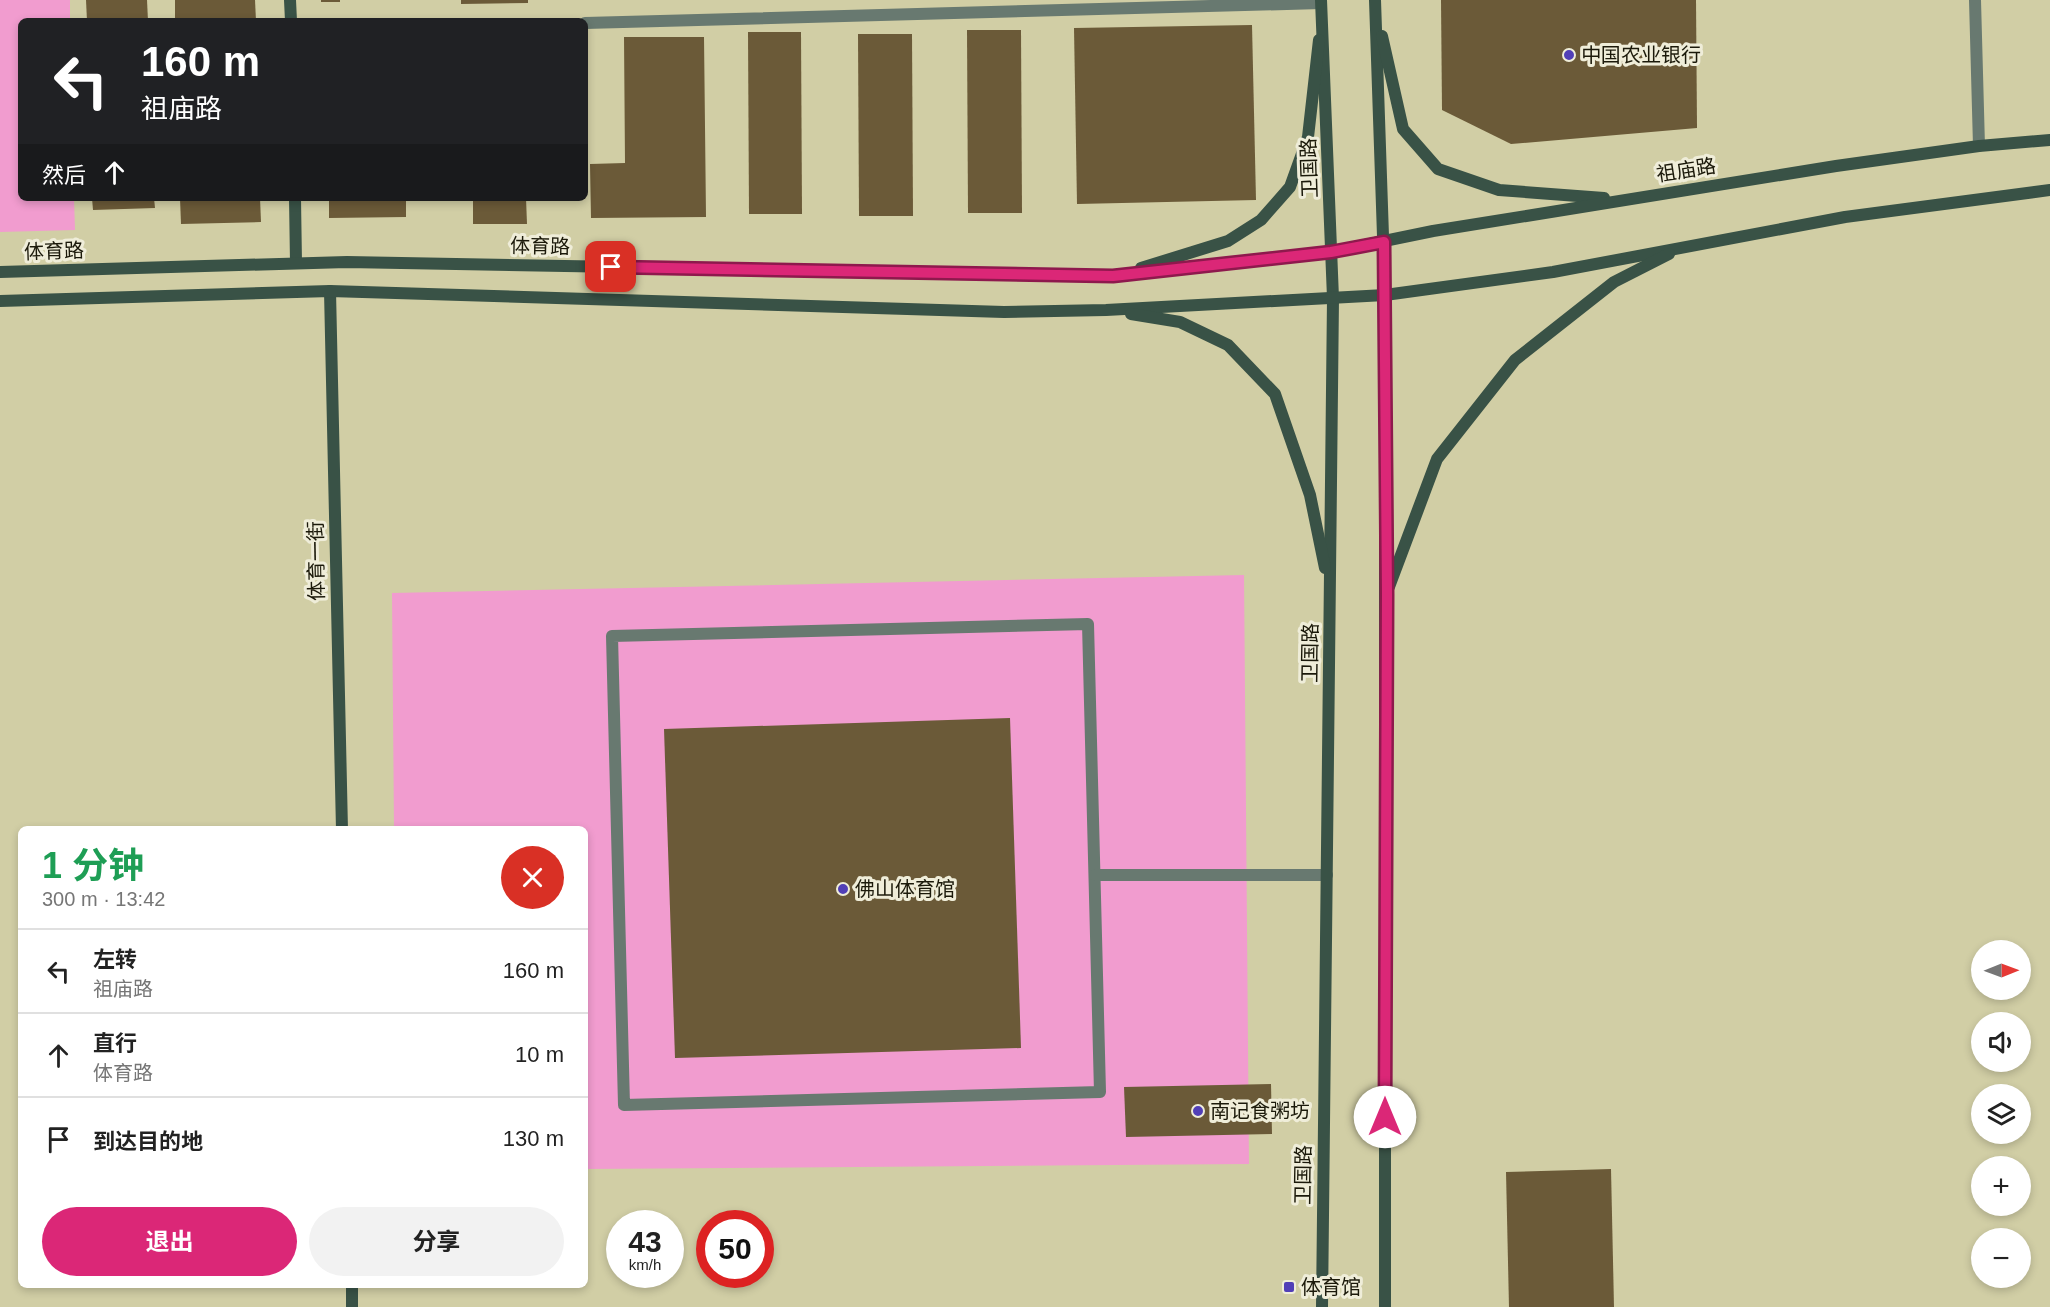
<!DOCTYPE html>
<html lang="zh">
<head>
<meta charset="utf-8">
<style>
	body { margin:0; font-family:Helvetica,"Noto Sans SC",sans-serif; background:#f2f2f2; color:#222; height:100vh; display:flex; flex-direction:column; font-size:22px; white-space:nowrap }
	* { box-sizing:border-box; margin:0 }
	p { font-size:20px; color:#767676 }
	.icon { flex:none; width:33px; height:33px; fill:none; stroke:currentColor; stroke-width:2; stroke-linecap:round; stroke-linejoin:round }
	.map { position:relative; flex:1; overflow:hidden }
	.drawer { position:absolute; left:18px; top:826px; width:570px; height:462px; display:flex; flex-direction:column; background:#fff; border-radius:9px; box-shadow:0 3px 9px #0003 }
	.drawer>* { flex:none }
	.top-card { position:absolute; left:18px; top:18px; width:570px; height:183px; border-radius:9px; box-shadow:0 3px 9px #0003; background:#202124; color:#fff; overflow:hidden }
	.needle { width:39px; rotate:89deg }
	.tools { position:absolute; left:1971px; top:940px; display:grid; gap:12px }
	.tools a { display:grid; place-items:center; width:60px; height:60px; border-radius:50%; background:#fff; box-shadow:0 3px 9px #0003; font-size:30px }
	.speed { position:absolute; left:606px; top:1210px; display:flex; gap:12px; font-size:30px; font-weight:700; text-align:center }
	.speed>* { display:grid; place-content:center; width:78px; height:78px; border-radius:50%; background:#fff; box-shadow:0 3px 9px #0003; line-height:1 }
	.speed small { font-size:15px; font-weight:400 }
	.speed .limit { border:9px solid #d22; background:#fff; color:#111 }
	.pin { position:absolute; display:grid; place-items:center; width:51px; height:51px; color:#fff; margin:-26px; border-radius:12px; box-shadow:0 3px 9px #0006 }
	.me { position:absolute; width:66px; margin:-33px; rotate:0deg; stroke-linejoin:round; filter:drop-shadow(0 0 4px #0008) }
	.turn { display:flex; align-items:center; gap:21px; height:126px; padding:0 24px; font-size:27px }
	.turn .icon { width:78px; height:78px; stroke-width:2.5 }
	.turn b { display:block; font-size:42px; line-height:51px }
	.then { display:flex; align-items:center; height:57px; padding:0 24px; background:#0003; gap:12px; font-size:22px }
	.round { display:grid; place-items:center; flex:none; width:63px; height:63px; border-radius:32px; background:#f2f2f2 }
	.head { display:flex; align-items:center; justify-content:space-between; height:102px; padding:0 24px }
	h1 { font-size:36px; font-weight:700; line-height:45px; color:#1e9e55 }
	.primary-button { display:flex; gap:12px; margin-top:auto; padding:12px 24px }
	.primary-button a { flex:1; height:69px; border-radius:36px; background:#db2777; color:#fff; font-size:24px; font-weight:700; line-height:69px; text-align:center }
	.primary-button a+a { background:#f2f2f2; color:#222 }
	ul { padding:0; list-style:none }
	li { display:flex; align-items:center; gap:18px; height:84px; padding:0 24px; border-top:2px solid #e0e0e0 }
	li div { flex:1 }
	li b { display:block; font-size:22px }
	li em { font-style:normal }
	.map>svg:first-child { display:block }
	.green { fill:#f19ccf }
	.building { fill:#6b5a38 }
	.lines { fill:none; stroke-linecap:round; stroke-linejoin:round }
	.lane { stroke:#687970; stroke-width:12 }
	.street { stroke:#687970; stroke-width:12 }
	.secondary { stroke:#395246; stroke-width:12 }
	.route-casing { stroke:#8e194d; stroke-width:15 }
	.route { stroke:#db2777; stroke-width:10 }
	.poi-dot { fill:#513fb7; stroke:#efedd9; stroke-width:2 }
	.labels { text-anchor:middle; stroke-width:6; stroke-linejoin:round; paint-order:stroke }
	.poi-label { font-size:20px; fill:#1b190a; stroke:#efedd9; text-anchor:start }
	.street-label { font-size:20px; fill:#1b190a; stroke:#efedd9 }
</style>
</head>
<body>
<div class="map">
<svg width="2050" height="1307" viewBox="0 0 2050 1307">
	<rect width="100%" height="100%" fill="#d1cea5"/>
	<g class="green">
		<path d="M0 0H70V21H21V198H74L75 230 0 232Z"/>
		<path d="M1244 575 1249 1164 585 1169V830L394 829 392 593Z"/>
	</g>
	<g class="building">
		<path d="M86 0H147L148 21H87Z"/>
		<path d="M175 0H255L256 21H175Z"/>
		<rect x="321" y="0" width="19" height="2"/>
		<path d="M461 0H528V3L461 4Z"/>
		<path d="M1441 0H1696L1697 128 1511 144 1442 110Z"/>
		<path d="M1252 25 1256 200 1077 204 1074 28Z"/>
		<path d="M967 30H1021L1022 213H968Z"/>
		<path d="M748 32H801L802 214H749Z"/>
		<path d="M858 34H912L913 216H859Z"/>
		<path d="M624 37H704L706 217 591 218 590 164 625 163Z"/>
		<path d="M92 198H154L155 208 93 210Z"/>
		<path d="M180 198H260L261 222 181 224Z"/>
		<path d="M329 198H406V217L329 218Z"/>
		<path d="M473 198H526L527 224H473Z"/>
		<path d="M1010 718 1021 1048 675 1058 664 729Z"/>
		<path d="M1271 1084 1272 1134 1126 1137 1124 1087Z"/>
		<path d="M1611 1169 1614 1307H1509L1506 1172Z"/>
	</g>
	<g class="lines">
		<g class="lane">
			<path d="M1975 0 1979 146"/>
			<path d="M1088 624 1100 1092 624 1105 612 636Z"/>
			<path d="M1095 875H1327"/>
		</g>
		<path class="street" d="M585 23 1321 3"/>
		<g class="secondary">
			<path d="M290 0 291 21"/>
			<path d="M1321 0 1333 298 1322 1307"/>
			<path d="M1375 0 1385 295V1307"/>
			<path d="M1382 36 1403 129 1438 169 1499 190 1604 198"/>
			<path d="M295 198 296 263"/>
			<path d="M1141 268 1228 241 1261 220 1290 187 1308 137 1319 40"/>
			<path d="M0 272 347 262 1113 276 1331 252 1433 231 1836 166 1979 146 2050 140"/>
			<path d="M330 291 342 830"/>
			<path d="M0 301 330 291 1004 312 1106 310 1385 295 1553 272 1845 217 2050 190"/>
			<path d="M1131 314 1180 322 1228 345 1275 394 1310 495 1325 568"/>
			<path d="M1389 587 1437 459 1515 360 1614 282 1669 254"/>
			<path d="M352 1286V1307"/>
		</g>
	</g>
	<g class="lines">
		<defs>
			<path id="route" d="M611 267 1113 276 1331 252 1384 242 1387 594 1385 1117"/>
		</defs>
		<use href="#route" class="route-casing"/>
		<use href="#route" class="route"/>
	</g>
	<g class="poi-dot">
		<circle cx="1569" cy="55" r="6"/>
		<circle cx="843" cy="889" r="6"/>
		<circle cx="1198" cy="1111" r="6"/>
		<rect x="1283" y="1281" width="12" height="12" rx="3"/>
	</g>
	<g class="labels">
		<g class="poi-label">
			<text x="1581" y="62">中国农业银行</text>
			<text x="855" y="896">佛山体育馆</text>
			<text x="1210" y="1118">南记食粥坊</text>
			<text x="1301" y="1294">体育馆</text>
		</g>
		<g class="street-label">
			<text transform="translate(1309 168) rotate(-92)" y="7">卫国路</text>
			<text transform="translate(1686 170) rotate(-9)" y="7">祖庙路</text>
			<text transform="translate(540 246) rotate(1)" y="7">体育路</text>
			<text transform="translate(54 251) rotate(-2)" y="7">体育路</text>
			<text transform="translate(316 561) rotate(-91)" y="7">体育一街</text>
			<text transform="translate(1310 653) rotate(-89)" y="7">卫国路</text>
			<text transform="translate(1303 1175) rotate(-89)" y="7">卫国路</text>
		</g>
	</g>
</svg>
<div class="tools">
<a><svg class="needle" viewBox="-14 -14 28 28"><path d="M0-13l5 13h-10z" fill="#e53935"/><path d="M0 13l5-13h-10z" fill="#767676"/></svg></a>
<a><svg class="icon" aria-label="sound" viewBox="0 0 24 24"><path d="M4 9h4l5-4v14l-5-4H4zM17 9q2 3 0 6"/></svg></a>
<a><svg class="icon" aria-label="layers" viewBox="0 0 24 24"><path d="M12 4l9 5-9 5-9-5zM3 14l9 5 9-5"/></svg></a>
<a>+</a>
<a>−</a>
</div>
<div class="speed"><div>43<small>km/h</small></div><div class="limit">50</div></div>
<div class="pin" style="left:611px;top:267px;background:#d93025"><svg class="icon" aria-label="arrive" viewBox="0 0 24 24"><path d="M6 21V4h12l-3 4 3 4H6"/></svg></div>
<svg class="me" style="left:1385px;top:1117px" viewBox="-20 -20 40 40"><circle r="19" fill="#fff"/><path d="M0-13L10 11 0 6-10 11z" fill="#db2777"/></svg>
<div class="top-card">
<div class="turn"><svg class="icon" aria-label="left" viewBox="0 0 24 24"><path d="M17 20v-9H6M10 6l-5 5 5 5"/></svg><div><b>160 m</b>祖庙路</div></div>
<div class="then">然后<svg class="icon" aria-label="ahead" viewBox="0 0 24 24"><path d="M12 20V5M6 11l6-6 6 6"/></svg></div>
</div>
<section class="drawer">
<div class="head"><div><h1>1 分钟</h1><p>300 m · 13:42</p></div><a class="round" style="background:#d93025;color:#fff"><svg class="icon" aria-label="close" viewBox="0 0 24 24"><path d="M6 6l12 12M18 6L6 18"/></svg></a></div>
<ul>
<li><svg class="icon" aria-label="left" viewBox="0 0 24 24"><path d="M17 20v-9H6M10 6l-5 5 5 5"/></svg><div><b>左转</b><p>祖庙路</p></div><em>160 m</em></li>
<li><svg class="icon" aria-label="ahead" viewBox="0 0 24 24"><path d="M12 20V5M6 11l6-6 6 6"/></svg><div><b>直行</b><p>体育路</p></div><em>10 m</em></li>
<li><svg class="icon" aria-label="arrive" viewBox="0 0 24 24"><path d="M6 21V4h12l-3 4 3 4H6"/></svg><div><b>到达目的地</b></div><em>130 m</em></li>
</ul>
<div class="primary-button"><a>退出</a><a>分享</a></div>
</section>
</div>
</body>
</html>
